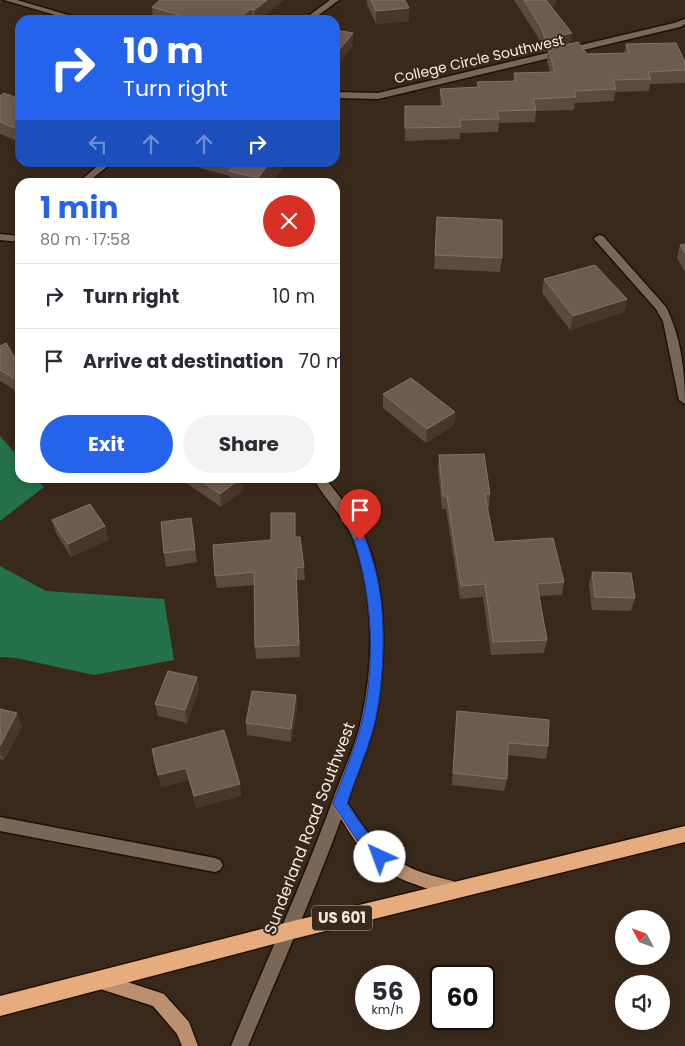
<!DOCTYPE html>
<html lang="en">
<head>
<meta charset="utf-8">
<style>
	body { margin:0; font-family:Poppins,sans-serif; background:#f2f2f3; color:#2b2b33; height:100vh; display:flex; flex-direction:column; font-size:19px; white-space:nowrap }
	* { box-sizing:border-box; margin:0 }
	p { font-size:16px; color:#7c7c81 }
	.icon { flex:none; width:28px; height:28px; fill:none; stroke:currentColor; stroke-width:2; stroke-linecap:round; stroke-linejoin:round }
	.map { position:relative; flex:1; overflow:hidden }
	.details { position:absolute; left:15px; top:178px; width:325px; height:305px; display:flex; flex-direction:column; background:#fff; border-radius:15px; box-shadow:0 2px 8px #0003 }
	.details>* { flex:none }
	.guide { position:absolute; left:15px; top:15px; width:325px; height:152px; border-radius:15px; box-shadow:0 2px 8px #0003; background:#2563eb; color:#fff; overflow:hidden }
	.needle { width:32px; rotate:311deg }
	.tools { position:absolute; left:615px; top:910px; display:grid; gap:10px }
	.tools a { display:grid; place-items:center; width:55px; height:55px; border-radius:50%; background:#fff; box-shadow:0 2px 8px #0003; font-size:25px }
	.speed { position:absolute; left:355px; top:965px; display:flex; gap:10px; font-size:25px; font-weight:700; text-align:center }
	.speed>* { display:grid; place-content:center; width:65px; height:65px; border-radius:50%; background:#fff; box-shadow:0 2px 8px #0003; line-height:1 }
	.speed small { font-size:12px; font-weight:400 }
	.speed .limit { border:2px solid #111; border-radius:8px; background:#fff; color:#111 }
	.pin { position:absolute; display:grid; place-items:center; width:42px; height:42px; color:#fff; margin:-51px -21px; border-radius:50% 50% 50% 0; rotate:-45deg; box-shadow:0 0 5px #0007 }
	.pin .icon { rotate:45deg }
	.me { position:absolute; width:55px; margin:-28px; rotate:317deg; stroke-linejoin:round; filter:drop-shadow(0 0 4px #0008) }
	.turn { display:flex; align-items:center; gap:18px; height:105px; padding:0 25px; font-size:22px }
	.turn .icon { width:65px; height:65px; stroke-width:2.5 }
	.turn b { display:block; font-size:35px; line-height:42px }
	.lanes { display:flex; align-items:center; height:48px; padding:0 25px; background:#0003; justify-content:center; gap:25px; direction:ltr }
	.lanes .off { opacity:.35 }
	.round { display:grid; place-items:center; flex:none; width:52px; height:52px; border-radius:26px; background:#f2f2f3 }
	.headline { display:flex; align-items:center; justify-content:space-between; height:85px; padding:0 25px }
	h1 { font-size:30px; font-weight:700; line-height:38px; color:#2563eb }
	.action { display:flex; gap:10px; margin-top:auto; padding:10px 25px }
	.action a { flex:1; height:58px; border-radius:30px; background:#2563eb; color:#fff; font-size:20px; font-weight:700; line-height:58px; text-align:center }
	.action a+a { background:#f2f2f3; color:#2b2b33 }
	ul { padding:0; list-style:none }
	li { display:flex; align-items:center; gap:15px; height:65px; padding:0 25px; border-top:1px solid #e1e1e2 }
	li div { flex:1 }
	li b { display:block; font-size:19px }
	li em { font-style:normal }
	.map>svg:first-child { display:block }
	.forest { fill:#25714c }
	.lines { fill:none; stroke-linecap:round; stroke-linejoin:round }
	.street-casing { stroke:#201105; stroke-width:3 }
	.primary-casing { stroke:#201105; stroke-width:3 }
	.highway-casing { stroke:#201105; stroke-width:3 }
	.street { fill:#796657; fill-rule:evenodd }
	.primary { fill:#ba906e; fill-rule:evenodd }
	.highway { fill:#e6ac7d; fill-rule:evenodd }
	.wall { fill:#5c4a3e }
	.shaded-wall { fill:#473629 }
	.building { fill:#6d5b50; stroke:#827267 }
	.route { fill:#2563eb; stroke:#184099 }
	.labels { text-anchor:middle; stroke-width:4; stroke-linejoin:round; paint-order:stroke }
	.far-street-label { font-size:14px; fill:#f5ebe2; stroke:#39291b }
	.shield { fill:#39291b; stroke:#bdb1a6; stroke-width:1 }
	.shield-label { font-size:15px; font-weight:bold; fill:#f5ebe2 }
	.street-label { font-size:16px; fill:#f5ebe2; stroke:#39291b }
</style>
</head>
<body>
<div class="map">
<svg width="685" height="1046" viewBox="0 0 685 1046">
	<rect width="100%" height="100%" fill="#39291b"/>
	<g class="forest">
		<path d="M0 436 20 459V478H35L44 487 0 521Z"/>
		<path d="M0 566 46 591 164 599 174 660 94 675 16 658 0 657Z"/>
	</g>
	<g class="lines">
		<defs>
			<g id="street">
				<path d="M4 0H17L85 20H72Z"/>
				<path d="M330 0H339L312 20H303Z"/>
				<path d="M685 19V24L680 27 378 99 335 98V92L378 93 674 23Z"/>
				<path d="M102 162H113L88 182H79Z"/>
				<path d="M0 234 20 236V242L0 240Z"/>
				<path d="M599 235 603 236 666 307C681 337 685 371 685 404L679 400 663 321 656 309 595 240 594 238Z"/>
				<path d="M313 478H325C340 497 357 517 366 540 388 594 386 660 376 716 372 740 358 770 350 794 320 880 283 963 248 1046H231C266 961 305 878 336 791 345 767 357 742 362 716 374 661 374 595 354 541 345 517 325 500 313 478Z"/>
				<path d="M0 817 215 858 220 860 223 865 220 870 215 872 0 831Z"/>
			</g>
			<g id="primary">
				<path d="M340 797 345 799C365 831 384 859 421 872 434 877 448 879 462 884L464 889 462 894 456 896C422 888 386 878 363 851 352 838 344 823 335 809L333 804 335 799Z"/>
				<path d="M100 973 164 994 189 1022 198 1046H182L177 1034 153 1006 94 987 92 981 94 975Z"/>
			</g>
			<path id="highway" d="M685 826V842L289 940 0 1016V996L289 922Z"/>
		</defs>
		<use href="#street" class="street-casing"/>
		<use href="#primary" class="primary-casing"/>
		<use href="#highway" class="highway-casing"/>
		<use href="#street" class="street"/>
		<use href="#primary" class="primary"/>
		<use href="#highway" class="highway"/>
	</g>
	<g class="wall">
		<path d="M284 0 258 20H156L153 19 152 7Z"/>
		<path d="M367 0H405L409 21 376 24 367 4Z"/>
		<path d="M514 0H556L555 6H551L570 43 587 54 624 53 626 44 685 62V83L650 84 649 91 615 92 614 101 575 103 574 110 536 111 535 122 499 123 498 132 460 133V139L405 141V106H441L440 101V89L477 88V82L513 81 514 73 550 72 547 61 548 51 544 52 541 42Z"/>
		<path d="M0 96 20 99V142L0 134Z"/>
		<path d="M199 162H287L272 182H230V176L199 168Z"/>
		<path d="M437 217 502 258 500 272 434 269Z"/>
		<path d="M685 244V272L677 258 680 245Z"/>
		<path d="M544 279 627 299 624 312 570 330 542 293Z"/>
		<path d="M0 346 20 366V393L0 381Z"/>
		<path d="M383 394 455 412 454 425 426 443 383 408Z"/>
		<path d="M439 455 490 494 489 507H487L494 542 564 582 562 595 539 596 547 640 544 653 491 655 483 597 460 599 446 509H442L438 469Z"/>
		<path d="M179 478H242L243 491 221 507Z"/>
		<path d="M191 518 197 562 166 567 164 553Z"/>
		<path d="M52 520 105 526 108 540 71 557 56 533Z"/>
		<path d="M295 537 304 567 305 580H296L300 657 256 659 255 647 254 585 217 588 215 576Z"/>
		<path d="M592 572 635 598 631 611 592 610 589 585Z"/>
		<path d="M197 677 199 689 187 723 158 716 155 704Z"/>
		<path d="M296 695 297 708 291 742 247 735 246 723Z"/>
		<path d="M0 709 22 726 4 760 0 759Z"/>
		<path d="M457 711 548 746 546 759 508 755 507 779 504 791 452 785Z"/>
		<path d="M155 761 240 784 241 796 196 808 189 780 161 787Z"/>
	</g>
	<g class="shaded-wall">
		<path d="M267 0H284L258 20H255L254 10Z"/>
		<path d="M542 0H556L555 6 541 8Z"/>
		<path d="M409 8V21L376 24V11Z"/>
		<path d="M251 9 252 20H237Z"/>
		<path d="M353 33V46L335 68V55Z"/>
		<path d="M572 33 570 46 548 49V51L544 52 545 39Z"/>
		<path d="M270 162H287L272 182H258V178Z"/>
		<path d="M627 299 624 312 570 330 573 316Z"/>
		<path d="M455 412 454 425 426 443 427 429Z"/>
		<path d="M242 478 243 491 221 507 220 494Z"/>
		<path d="M105 526 108 540 71 557 68 544Z"/>
		<path d="M197 677 199 689 187 723 185 710Z"/>
		<path d="M296 695 297 708 291 742V729Z"/>
		<path d="M17 713 22 726 4 760 0 751V746Z"/>
		<path d="M186 768 189 780 161 787 158 775Z"/>
		<path d="M240 784 241 796 196 808 194 796Z"/>
	</g>
	<g class="building">
		<path d="M160 0H267L254 10 251 9 237 20H196L152 7Z"/>
		<path d="M371 0H405L409 8 376 11Z"/>
		<path d="M524 0H546L572 33 545 39 542 29Z"/>
		<path d="M335 30 353 33 335 55Z"/>
		<path d="M578 42 587 54 629 53 626 44 676 43 685 62V70L648 72 651 79 613 80 616 89 574 91 576 97 533 99 536 110 497 111 499 119 460 120 461 127 405 128V106H444L440 89 479 87 477 82 516 81 514 73 555 72 548 49Z"/>
		<path d="M4 93 20 99V130L0 122V96Z"/>
		<path d="M236 162H270L258 178 229 171Z"/>
		<path d="M437 217 502 220V258L435 255Z"/>
		<path d="M685 244V253L680 245Z"/>
		<path d="M595 265 627 299 573 316 544 279Z"/>
		<path d="M6 343 20 366V382L0 370V346Z"/>
		<path d="M411 378 455 412 427 429 383 394Z"/>
		<path d="M484 454 490 494H485L494 542 553 538 564 582 537 584 547 640 493 642 485 584 461 586 447 496H443L439 455Z"/>
		<path d="M197 478H241L220 494Z"/>
		<path d="M90 504 105 526 68 544 52 520Z"/>
		<path d="M271 513H295V537H300L304 567 296 568 299 645 255 647 254 572 215 576 213 545 271 540Z"/>
		<path d="M191 518 195 549 164 553 161 522Z"/>
		<path d="M592 572 631 573 635 598 595 597Z"/>
		<path d="M168 671 197 677 185 710 155 704Z"/>
		<path d="M252 691 296 695 291 729 246 723Z"/>
		<path d="M0 709 17 713 0 746Z"/>
		<path d="M457 711 549 720 548 746 508 743 507 779 453 773Z"/>
		<path d="M224 730 240 784 194 796 186 768 158 775 152 749Z"/>
	</g>
	<path class="route" d="M360 536C368 539 370 554 373 562 387 606 385 672 376 717 370 746 356 775 347 804L374 842 387 857 385 861 380 863 364 851 333 804C343 776 356 747 363 718 376 660 372 596 354 540Z"/>
	<g class="labels">
		<g class="far-street-label">
			<text transform="translate(479 59) rotate(-13)" y="5">College Circle Southwest</text>
		</g>
		<rect class="shield" x="312" y="905.5" width="60" height="25" rx="4"/>
		<g class="shield-label">
			<text x="342" y="923">US 601</text>
		</g>
		<g class="street-label">
			<text transform="translate(309 828) rotate(-69)" y="6">Sunderland Road Southwest</text>
		</g>
	</g>
</svg>
<div class="tools">
<a><svg class="needle" viewBox="-14 -14 28 28"><path d="M0-13l5 13h-10z" fill="#e53935"/><path d="M0 13l5-13h-10z" fill="#7c7c81"/></svg></a>
<a><svg class="icon" aria-label="sound" viewBox="0 0 24 24"><path d="M4 9h4l5-4v14l-5-4H4zM17 9q2 3 0 6"/></svg></a>
</div>
<div class="speed"><div>56<small>km/h</small></div><div class="limit">60</div></div>
<div class="pin" style="left:360px;top:540px;background:#d93025"><svg class="icon" aria-label="arrive" viewBox="0 0 24 24"><path d="M6 21V4h12l-3 4 3 4H6"/></svg></div>
<svg class="me" style="left:380px;top:857px" viewBox="-20 -20 40 40"><circle r="19" fill="#fff"/><path d="M0-13L10 11 0 6-10 11z" fill="#2563eb"/></svg>
<div class="guide">
<div class="turn"><svg class="icon" aria-label="right" viewBox="0 0 24 24"><path d="M7 20v-9h11M14 6l5 5-5 5"/></svg><div><b>10 m</b>Turn right</div></div>
<div class="lanes"><svg class="icon off" aria-label="left" viewBox="0 0 24 24"><path d="M17 20v-9H6M10 6l-5 5 5 5"/></svg><svg class="icon off" aria-label="ahead" viewBox="0 0 24 24"><path d="M12 20V5M6 11l6-6 6 6"/></svg><svg class="icon off" aria-label="ahead" viewBox="0 0 24 24"><path d="M12 20V5M6 11l6-6 6 6"/></svg><svg class="icon" aria-label="right" viewBox="0 0 24 24"><path d="M7 20v-9h11M14 6l5 5-5 5"/></svg></div>
</div>
<section class="details">
<div class="headline"><div><h1>1 min</h1><p>80 m · 17:58</p></div><a class="round" style="background:#d93025;color:#fff"><svg class="icon" aria-label="close" viewBox="0 0 24 24"><path d="M6 6l12 12M18 6L6 18"/></svg></a></div>
<ul>
<li><svg class="icon" aria-label="right" viewBox="0 0 24 24"><path d="M7 20v-9h11M14 6l5 5-5 5"/></svg><div><b>Turn right</b></div><em>10 m</em></li>
<li><svg class="icon" aria-label="arrive" viewBox="0 0 24 24"><path d="M6 21V4h12l-3 4 3 4H6"/></svg><div><b>Arrive at destination</b></div><em>70 m</em></li>
</ul>
<div class="action"><a>Exit</a><a>Share</a></div>
</section>
</div>
</body>
</html>
